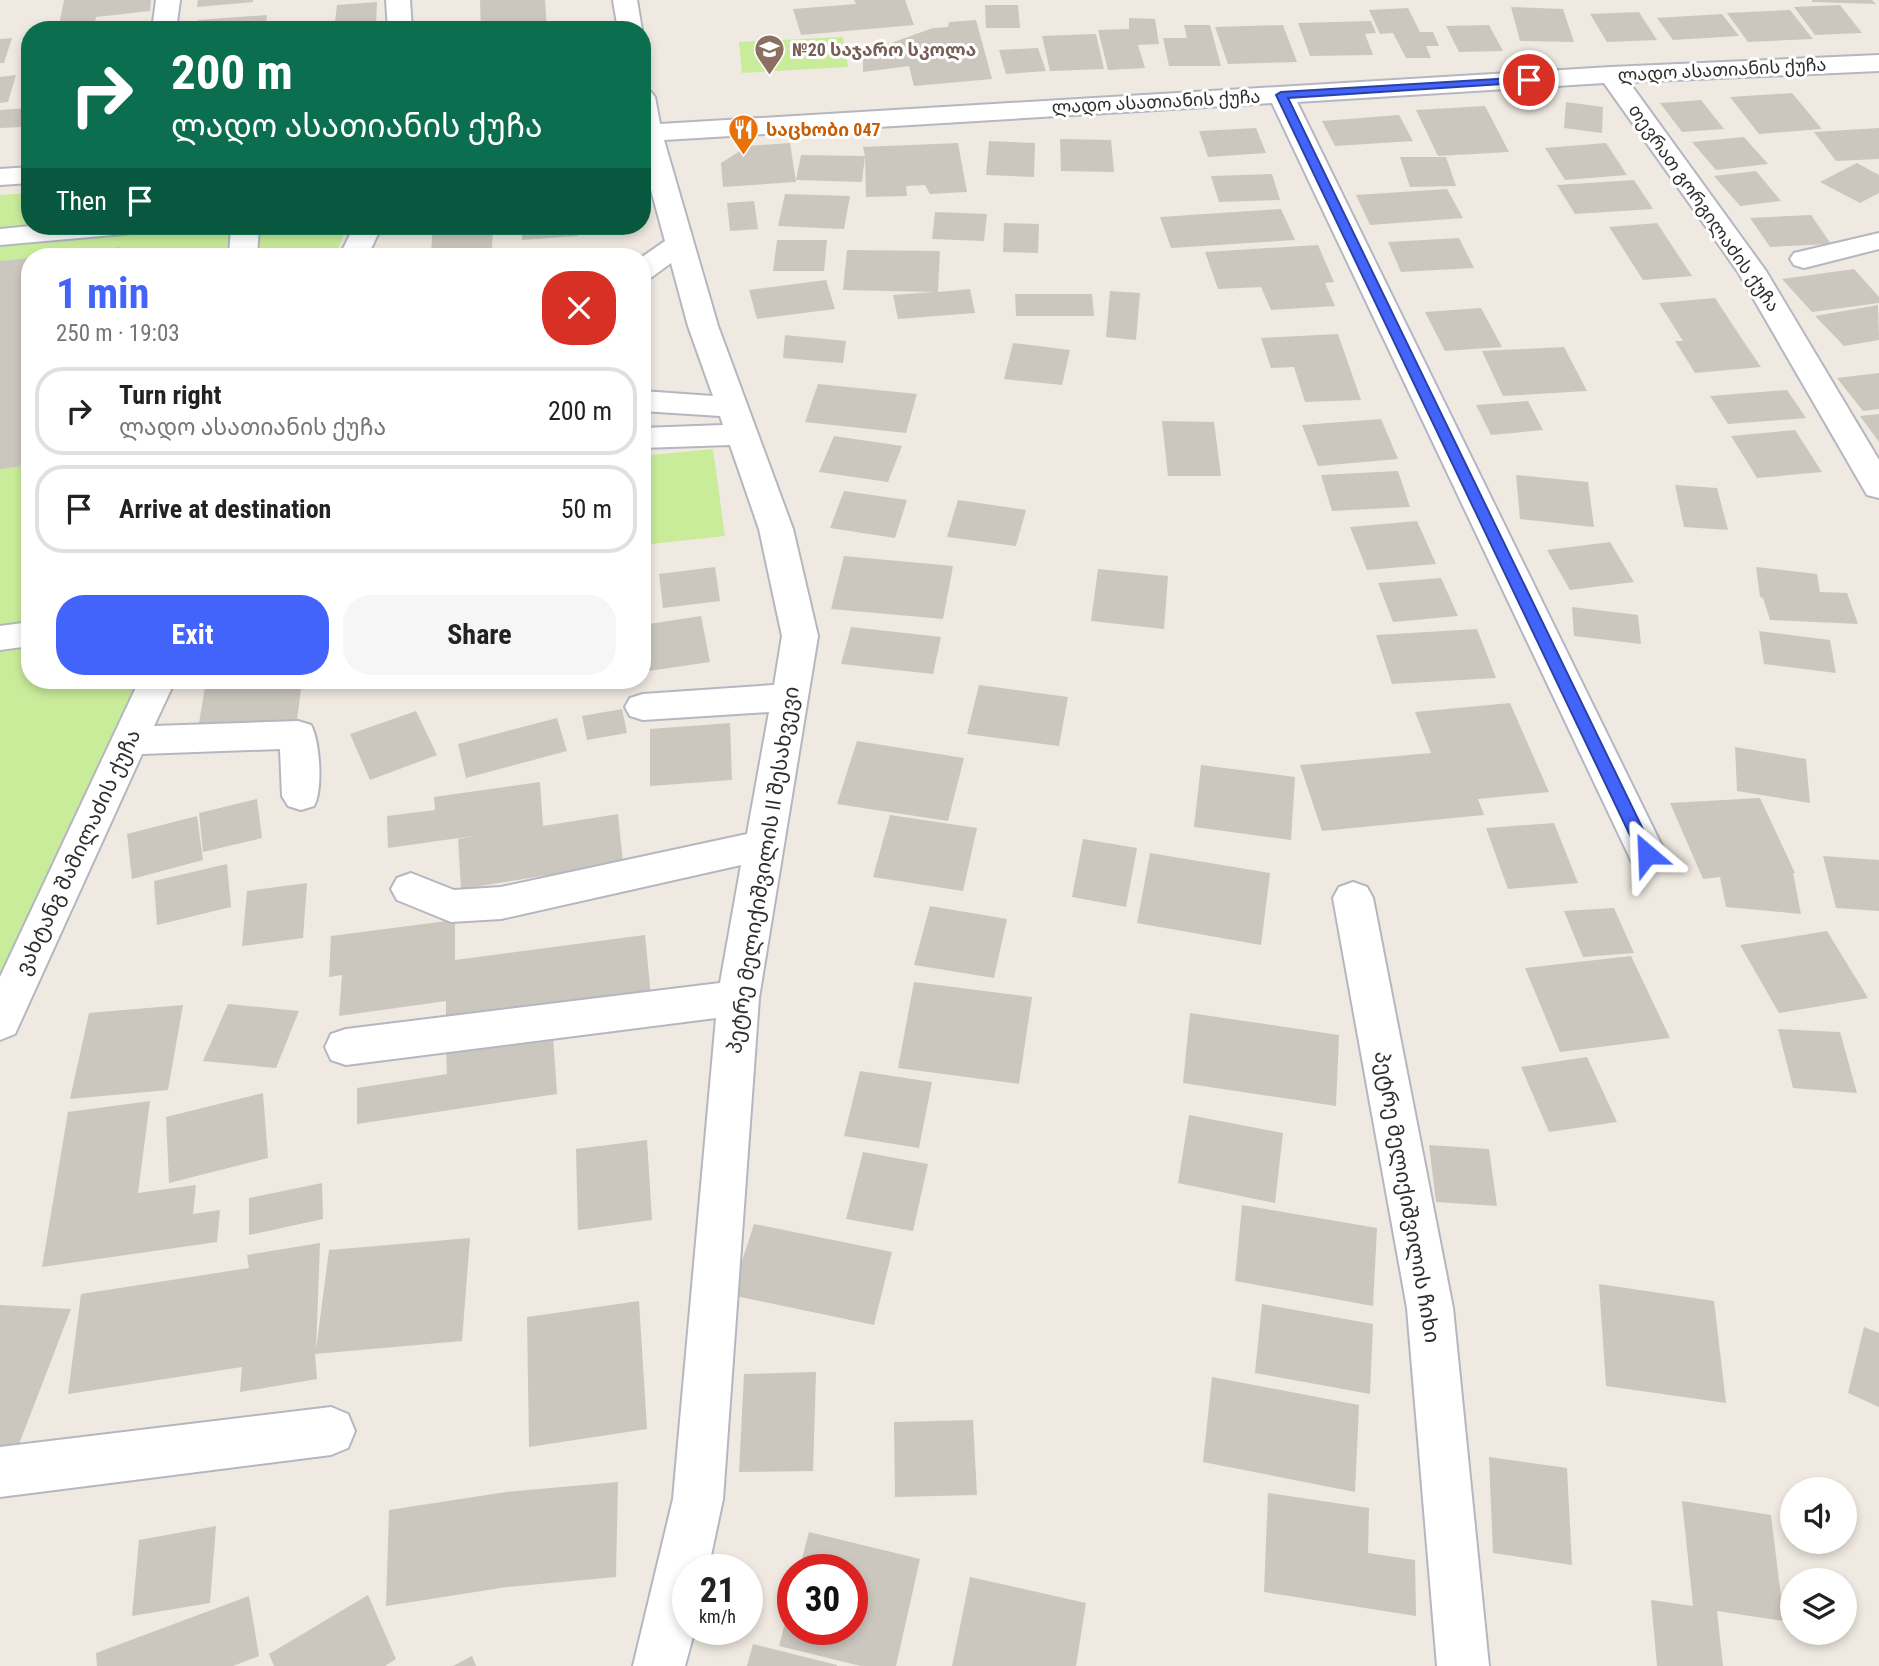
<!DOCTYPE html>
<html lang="en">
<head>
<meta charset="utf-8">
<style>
	body { margin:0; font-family:"Roboto Condensed","Noto Sans Georgian",sans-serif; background:#f6f6f6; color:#222; height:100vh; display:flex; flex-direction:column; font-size:26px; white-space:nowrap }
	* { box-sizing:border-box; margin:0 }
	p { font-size:23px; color:#767676 }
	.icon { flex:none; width:38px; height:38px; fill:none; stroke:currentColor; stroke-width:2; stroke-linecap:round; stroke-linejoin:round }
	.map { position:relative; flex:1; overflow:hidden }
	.sheet { position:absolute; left:21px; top:248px; width:630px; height:441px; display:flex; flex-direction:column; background:#fff; border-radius:28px; box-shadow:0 4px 10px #0003 }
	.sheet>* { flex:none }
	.banner { position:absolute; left:21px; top:21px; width:630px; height:214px; border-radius:28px; box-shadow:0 4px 10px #0003; background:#0b6e4f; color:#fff; overflow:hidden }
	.fabs { position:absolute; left:1780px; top:1477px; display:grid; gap:14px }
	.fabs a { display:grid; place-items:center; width:77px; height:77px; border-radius:50%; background:#fff; box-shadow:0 4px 10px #0003; font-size:35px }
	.speed { position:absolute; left:672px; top:1554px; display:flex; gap:14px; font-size:35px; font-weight:700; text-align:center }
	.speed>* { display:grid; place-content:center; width:91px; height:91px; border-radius:50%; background:#fff; box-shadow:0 4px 10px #0003; line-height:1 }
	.speed small { font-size:18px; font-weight:400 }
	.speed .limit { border:10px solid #d22; background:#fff; color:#111 }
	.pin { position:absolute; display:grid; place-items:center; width:60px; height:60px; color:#fff; margin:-30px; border:4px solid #fff; border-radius:50%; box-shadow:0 2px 7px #0007 }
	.me { position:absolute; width:77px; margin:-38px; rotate:334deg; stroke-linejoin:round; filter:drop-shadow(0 0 5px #0008) }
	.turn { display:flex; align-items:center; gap:24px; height:147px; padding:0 35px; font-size:32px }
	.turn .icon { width:91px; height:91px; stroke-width:2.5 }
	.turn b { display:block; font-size:49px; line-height:60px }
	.then { display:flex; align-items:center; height:66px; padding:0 35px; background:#0003; gap:14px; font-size:26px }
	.round { display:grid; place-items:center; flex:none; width:74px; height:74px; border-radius:28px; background:#f6f6f6 }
	.overview { display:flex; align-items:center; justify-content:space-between; height:119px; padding:0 35px }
	h1 { font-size:42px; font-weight:700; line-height:52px; color:#4264fb }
	.cta { display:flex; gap:14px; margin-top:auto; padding:14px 35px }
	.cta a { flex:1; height:80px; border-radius:28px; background:#4264fb; color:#fff; font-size:28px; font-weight:700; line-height:80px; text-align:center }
	.cta a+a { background:#f6f6f6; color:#222 }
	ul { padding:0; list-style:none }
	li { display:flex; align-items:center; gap:21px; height:88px; margin:0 14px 10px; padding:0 21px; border:4px solid #e0e0e0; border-radius:28px }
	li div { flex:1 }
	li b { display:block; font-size:26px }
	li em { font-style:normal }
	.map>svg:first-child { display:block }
	.pitch { fill:#c9ec9a }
	.building { fill:#cbc7bf }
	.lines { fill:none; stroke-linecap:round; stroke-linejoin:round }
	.minor-casing { stroke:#b4b7c1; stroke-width:4 }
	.minor { fill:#fff; fill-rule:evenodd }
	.route { fill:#4264fb; stroke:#2b41a3; stroke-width:2 }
	.labels { text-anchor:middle; stroke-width:6; stroke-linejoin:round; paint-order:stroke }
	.far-education-label { font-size:18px; font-weight:bold; fill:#785e54; stroke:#fff; text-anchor:start }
	.far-street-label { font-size:18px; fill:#2e2e2e; stroke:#fff }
	.far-food-label { font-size:18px; font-weight:bold; fill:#c56008; stroke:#fff; text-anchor:start }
	.street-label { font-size:21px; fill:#2e2e2e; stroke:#fff }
</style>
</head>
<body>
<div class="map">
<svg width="1879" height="1666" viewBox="0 0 1879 1666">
	<rect width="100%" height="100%" fill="#efe9e1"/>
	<g class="pitch">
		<path d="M843 37 848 67 742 73 739 42Z"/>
		<path d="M30 193V226H348L334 257H30V681H137L0 976V195Z"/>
		<path d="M713 449 725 536 642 545V456Z"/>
	</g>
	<g class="building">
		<path d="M64 0H151L150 11 96 17 94 30H58Z"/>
		<path d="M198 0H253V2L197 7Z"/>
		<path d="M480 0H545L547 30H481Z"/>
		<path d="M854 0H905L914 25 801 35 793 9 856 4Z"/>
		<path d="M1812 0H1872L1876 4 1812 2Z"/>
		<path d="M377 2 376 26 334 29 337 5Z"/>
		<path d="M985 5H1018L1020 28H986Z"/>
		<path d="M1840 5 1862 33 1815 35 1794 7Z"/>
		<path d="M1511 7 1563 9 1574 42 1520 41Z"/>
		<path d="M1408 8 1420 32H1433L1439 46H1426L1431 58H1406L1393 33 1380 34 1369 10Z"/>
		<path d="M1790 10 1813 39 1748 42 1727 13Z"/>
		<path d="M1639 12 1657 40 1607 42 1590 14Z"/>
		<path d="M1722 14 1739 36 1673 40 1657 18Z"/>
		<path d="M267 15 265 30H196L198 20Z"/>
		<path d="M1129 18 1155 19 1159 44 1138 45 1145 68 1108 70 1098 30 1129 29Z"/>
		<path d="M976 20 992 79 914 86 909 66 863 72V53L933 28 948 27 949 22Z"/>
		<path d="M1371 21 1376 33 1365 34 1373 55 1310 56 1298 23Z"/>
		<path d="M1184 25H1210L1221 66H1169L1163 38H1187Z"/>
		<path d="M1283 25 1297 62 1228 64 1215 27Z"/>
		<path d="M1489 25 1503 51 1459 52 1446 26Z"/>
		<path d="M1096 34 1104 69 1050 71 1042 36Z"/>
		<path d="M12 38 4 63H0V39Z"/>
		<path d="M1038 48 1046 71 1006 74 999 50Z"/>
		<path d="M16 75 8 102 0 103V77Z"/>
		<path d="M1792 93 1822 129 1759 134 1730 97Z"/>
		<path d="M1701 100 1724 129 1682 132 1660 103Z"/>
		<path d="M1566 102 1603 107 1602 133 1564 128Z"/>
		<path d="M1485 106 1509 152 1438 156 1416 110Z"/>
		<path d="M27 108 21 127 0 128V110Z"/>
		<path d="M1399 115 1413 141 1335 146 1322 121Z"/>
		<path d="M1256 128 1266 153 1208 157 1199 131Z"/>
		<path d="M1879 128V159L1836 161 1814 132Z"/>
		<path d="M1744 137 1768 164 1716 170 1692 142Z"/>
		<path d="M1060 139 1111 140 1114 172 1061 171Z"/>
		<path d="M989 141 1035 143 1034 177 986 175Z"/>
		<path d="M790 143 796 182 723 187 721 163 748 146Z"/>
		<path d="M958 143 967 192 930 194 925 185 906 186 907 196 866 197 865 156 862 182 796 180 801 155 865 156 863 147Z"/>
		<path d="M1606 143 1627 175 1565 180 1545 148Z"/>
		<path d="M1400 157H1446L1456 186 1410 187Z"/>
		<path d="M1857 163 1879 175V193L1860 203 1820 182Z"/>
		<path d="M1756 171 1781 201 1740 206 1714 176Z"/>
		<path d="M1272 174 1280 200 1219 202 1211 176Z"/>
		<path d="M1634 180 1653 209 1575 214 1557 185Z"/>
		<path d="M1447 189 1463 218 1370 225 1356 195Z"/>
		<path d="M785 194 850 196 844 229 778 226Z"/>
		<path d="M754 201 758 229 730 231 727 203Z"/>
		<path d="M1281 209 1295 240 1171 248 1160 217Z"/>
		<path d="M935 212 987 214 984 241 932 239Z"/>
		<path d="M1811 215 1831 244 1770 247 1750 218Z"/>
		<path d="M1004 223 1039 224 1038 253 1003 252Z"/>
		<path d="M1657 223 1692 276 1643 280 1609 227Z"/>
		<path d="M433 226H493L492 248 431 252Z"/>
		<path d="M522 226H578V236L522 240Z"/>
		<path d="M1459 238 1474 268 1401 272 1388 242Z"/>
		<path d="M777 240H827L824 271H773Z"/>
		<path d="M1318 245 1334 282 1325 283 1335 306 1271 310 1261 287 1218 289 1205 252Z"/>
		<path d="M121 247 120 257H47V256Z"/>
		<path d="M847 250 940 251 938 292 970 289 975 313 898 319 893 295 934 292 843 290Z"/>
		<path d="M30 258V465L0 469V261Z"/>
		<path d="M1854 269 1879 297V303L1812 312 1782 279Z"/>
		<path d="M826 280 835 309 757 319 749 290Z"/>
		<path d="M1110 291 1140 293 1136 340 1106 337Z"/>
		<path d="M1015 294H1092L1094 316H1016Z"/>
		<path d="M1715 298 1740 336 1761 367 1695 373 1675 341H1683L1659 303Z"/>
		<path d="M1878 305 1879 340 1844 346 1815 316Z"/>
		<path d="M1481 308 1502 347 1445 351 1425 312Z"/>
		<path d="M1338 334 1361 400 1305 402 1294 367 1271 368 1261 338Z"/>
		<path d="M785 335 846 341 843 363 783 358Z"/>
		<path d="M1013 343 1070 350 1062 385 1004 379Z"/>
		<path d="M1564 347 1587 391 1503 396 1482 351Z"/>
		<path d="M1879 373V409L1863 411 1837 378Z"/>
		<path d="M818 384 917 394 906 433 805 422Z"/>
		<path d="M1787 390 1806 418 1728 424 1710 396Z"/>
		<path d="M1528 401 1543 430 1491 435 1476 405Z"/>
		<path d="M1879 414V442L1860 416Z"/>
		<path d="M1381 419 1398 459 1318 466 1302 425Z"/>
		<path d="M1162 421 1214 422 1221 476H1168Z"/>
		<path d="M1795 430 1822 472 1757 478 1731 436Z"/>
		<path d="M834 436 902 446 888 482 819 472Z"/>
		<path d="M1398 471 1410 507 1332 511 1321 475Z"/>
		<path d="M1516 475 1588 482 1594 527 1520 519Z"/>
		<path d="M1675 485 1717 488 1728 530 1684 527Z"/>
		<path d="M844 491 907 500 895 538 830 528Z"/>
		<path d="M958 500 1026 510 1016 546 947 537Z"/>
		<path d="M1417 521 1436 564 1367 570 1350 527Z"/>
		<path d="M1610 542 1634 582 1570 590 1547 550Z"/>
		<path d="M844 556 953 566 943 619 831 609Z"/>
		<path d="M715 567 720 601 663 608 659 574Z"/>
		<path d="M1756 567 1817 574 1820 592 1847 593 1858 624 1770 620 1763 598 1760 597Z"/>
		<path d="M1098 569 1168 576 1164 629 1091 621Z"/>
		<path d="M1441 578 1458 616 1393 622 1378 583Z"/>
		<path d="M1572 607 1638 615 1641 644 1574 636Z"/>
		<path d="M701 616 710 662 642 672V625Z"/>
		<path d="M851 627 941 637 933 674 841 664Z"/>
		<path d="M1477 629 1496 678 1392 684 1376 635Z"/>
		<path d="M1759 631 1830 640 1836 673 1764 664Z"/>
		<path d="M206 681H302L297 720 198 729Z"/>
		<path d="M979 685 1068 697 1059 746 967 734Z"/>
		<path d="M1510 703 1549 792 1478 799 1484 815 1322 831 1300 765 1431 753 1415 712Z"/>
		<path d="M622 709 627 733 587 740 582 716Z"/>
		<path d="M416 711 437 755 370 780 350 734Z"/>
		<path d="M557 718 567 751 466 778 458 744Z"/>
		<path d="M730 723 732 780 650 786V729Z"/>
		<path d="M857 741 964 758 948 821 837 804Z"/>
		<path d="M1735 747 1806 759 1810 803 1737 791Z"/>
		<path d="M1201 765 1295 777 1291 840 1194 827Z"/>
		<path d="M540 782 543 826 618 814 623 863 461 889 458 839 473 836 388 848 387 816 435 810 434 797Z"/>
		<path d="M1760 798 1795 873H1793L1801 914 1726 907 1720 877 1703 879 1670 803Z"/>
		<path d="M257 799 262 838 203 852 199 813Z"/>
		<path d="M890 815 977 828 963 891 873 877Z"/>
		<path d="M197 816 203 860 132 879 127 834Z"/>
		<path d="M1554 823 1578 883 1508 889 1486 828Z"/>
		<path d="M1083 839 1137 848 1126 907 1072 897Z"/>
		<path d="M1150 853 1270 873 1261 945 1137 923Z"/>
		<path d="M1823 856 1879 860V911L1836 908Z"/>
		<path d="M227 864 231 907 157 925 154 881Z"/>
		<path d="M307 883 303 938 242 946 247 891Z"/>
		<path d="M930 906 1007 919 994 978 914 965Z"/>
		<path d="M1614 908 1634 953 1583 957 1564 911Z"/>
		<path d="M455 920V960L645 935 651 996 446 1025V1001L339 1016 342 975 329 977 331 936Z"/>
		<path d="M1827 931 1868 998 1779 1013 1740 945Z"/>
		<path d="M1631 956 1670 1038 1560 1052 1525 968Z"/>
		<path d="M914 982 1032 997 1019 1084 898 1068Z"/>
		<path d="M228 1004 299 1011 276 1068 203 1061Z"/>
		<path d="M183 1005 168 1090 70 1099 89 1013Z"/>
		<path d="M1190 1013 1339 1035 1336 1106 1183 1083Z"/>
		<path d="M1778 1029 1840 1032 1857 1093 1793 1088Z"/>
		<path d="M553 1035 557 1094 357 1124V1088L447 1074 446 1051Z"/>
		<path d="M1587 1057 1617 1122 1549 1132 1521 1067Z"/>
		<path d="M860 1071 932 1082 919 1148 844 1136Z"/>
		<path d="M263 1093 268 1158 169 1183 166 1117Z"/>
		<path d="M150 1101 138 1193 196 1185 193 1214 220 1210 217 1242 42 1267 68 1112Z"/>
		<path d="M1189 1115 1283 1133 1275 1203 1178 1183Z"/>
		<path d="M647 1140 652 1220 578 1230 576 1149Z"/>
		<path d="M1429 1145 1489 1149 1497 1206 1436 1202Z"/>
		<path d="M863 1152 928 1164 913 1231 846 1219Z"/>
		<path d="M322 1183 323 1219 249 1235V1198Z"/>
		<path d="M1242 1205 1377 1228 1373 1306 1235 1281Z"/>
		<path d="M754 1224 892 1252 874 1325 731 1295Z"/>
		<path d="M470 1238 462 1341 315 1354 317 1379 240 1392 242 1367 68 1394 81 1294 249 1268 247 1255 320 1243 316 1350 329 1250Z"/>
		<path d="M1599 1284 1714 1301 1726 1403 1606 1386Z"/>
		<path d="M639 1301 647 1429 529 1447 527 1317Z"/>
		<path d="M1262 1304 1373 1324 1370 1394 1255 1373Z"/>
		<path d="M0 1305 71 1309 16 1452 0 1451Z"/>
		<path d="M1864 1327 1879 1333V1407L1848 1393Z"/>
		<path d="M816 1372 813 1471 739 1472 744 1374Z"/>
		<path d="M1212 1377 1359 1405 1355 1492 1203 1462Z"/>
		<path d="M973 1420 977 1495 895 1497 894 1422Z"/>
		<path d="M1489 1457 1567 1468 1572 1565 1493 1553Z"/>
		<path d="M618 1482 616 1577 507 1587 386 1606 389 1510 506 1492Z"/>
		<path d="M1268 1493 1369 1508 1368 1553 1415 1560 1416 1616 1264 1592Z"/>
		<path d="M1682 1501 1771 1515 1784 1621 1717 1611 1723 1666H1657L1651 1600 1693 1606Z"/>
		<path d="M216 1526 210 1603 132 1616 139 1540Z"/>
		<path d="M809 1532 920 1559 896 1666H861L779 1646 792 1597 793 1629H852V1570H799Z"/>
		<path d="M970 1577 1086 1603 1076 1666H952Z"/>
		<path d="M368 1595 396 1659 385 1666H274L269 1654Z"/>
		<path d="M249 1596 259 1656 233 1666H97L96 1653Z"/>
		<path d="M753 1644 837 1665V1666H747Z"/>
		<path d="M472 1656 476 1666H453Z"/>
	</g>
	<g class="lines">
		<defs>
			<g id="minor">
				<path d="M156 0H180L176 30H152Z"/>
				<path d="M386 0H410L412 30H388Z"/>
				<path d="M613 0H637L642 30H618Z"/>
				<path d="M1879 55V71L1629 82 1766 271 1879 460V498L1867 495 1738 272 1604 83 1297 102 1666 854 1661 865 1647 869 1633 865 1628 854 1272 103 664 140 718 326 793 529 818 636 759 998 723 1499 708 1570H688V1629H695L685 1666H633L673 1499 716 1018 346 1065 331 1060 325 1047 331 1034 346 1029 720 983 741 865 501 919 451 922 397 900 391 889 397 878 411 873 454 890 501 887 747 834 769 712 643 720 630 716 625 707 630 698 643 694 774 685 782 636 759 529 730 445 642 448V428L723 425 720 416 642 411V391L713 396 688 326 671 263 652 277 642 280V257L665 241 642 157V89L651 92 655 97 660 124 1611 67Z"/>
				<path d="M30 167V183L0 185V169Z"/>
				<path d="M31 226H138L134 232 124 234 0 245V229Z"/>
				<path d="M231 226H259L257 257H229Z"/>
				<path d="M354 226H382L367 257H339Z"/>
				<path d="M1879 233V249L1804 268 1794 265 1790 259 1794 253Z"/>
				<path d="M30 622V646L0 650V626Z"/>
				<path d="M139 681H175L154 726 298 721 311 725C320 742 323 790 314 806L301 810 288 806 282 796 280 749 142 754 15 1034 0 1040V977Z"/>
				<path d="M1353 882 1367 887 1373 898 1453 1308 1489 1666H1437L1407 1308 1333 898 1339 887Z"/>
				<path d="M331 1407 348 1414 355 1431 348 1448 331 1455 0 1497V1447Z"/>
			</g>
		</defs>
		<use href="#minor" class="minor-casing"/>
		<use href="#minor" class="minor"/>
	</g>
	<path class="route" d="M1529 77 1534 80 1533 82 1288 98 1655 854 1647 860 1639 854 1276 95 1281 92Z"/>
	<defs>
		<symbol id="school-pin" viewBox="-11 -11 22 30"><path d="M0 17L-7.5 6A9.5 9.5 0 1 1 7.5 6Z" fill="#8d6e63" stroke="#fff"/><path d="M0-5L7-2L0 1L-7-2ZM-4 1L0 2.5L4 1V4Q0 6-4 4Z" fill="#fff"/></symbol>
		<symbol id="restaurant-pin" viewBox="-11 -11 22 30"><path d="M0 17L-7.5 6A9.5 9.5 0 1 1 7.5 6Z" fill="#e8710a" stroke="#fff"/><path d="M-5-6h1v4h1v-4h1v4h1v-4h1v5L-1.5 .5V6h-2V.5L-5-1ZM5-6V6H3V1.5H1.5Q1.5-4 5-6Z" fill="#fff"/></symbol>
	</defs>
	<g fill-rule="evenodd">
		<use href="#school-pin" x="752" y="32" width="35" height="47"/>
		<use href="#restaurant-pin" x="726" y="112" width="35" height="47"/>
	</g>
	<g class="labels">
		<g class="far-education-label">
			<text x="792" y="56">№20 საჯარო სკოლა</text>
		</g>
		<g class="far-street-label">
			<text transform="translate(1722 70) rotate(-3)" y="6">ლადო ასათიანის ქუჩა</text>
			<text transform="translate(1156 102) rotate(-3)" y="6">ლადო ასათიანის ქუჩა</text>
			<text transform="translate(1704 208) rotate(55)" y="6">თევრათ გორგილაძის ქუჩა</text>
		</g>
		<g class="far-food-label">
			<text x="766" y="136">საცხობი 047</text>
		</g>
		<g class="street-label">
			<text transform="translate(78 852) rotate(-65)" y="7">ვახტანგ შამილაძის ქუჩა</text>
			<text transform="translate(763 870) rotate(-81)" y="7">პეტრე მელიქიშვილის II შესახვევი</text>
			<text transform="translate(1407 1197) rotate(80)" y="7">პეტრე მელიქიშვილის ჩიხი</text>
		</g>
	</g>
</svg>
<div class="fabs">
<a><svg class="icon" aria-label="sound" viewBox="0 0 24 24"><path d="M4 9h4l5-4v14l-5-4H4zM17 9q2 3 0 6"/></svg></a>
<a><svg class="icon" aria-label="layers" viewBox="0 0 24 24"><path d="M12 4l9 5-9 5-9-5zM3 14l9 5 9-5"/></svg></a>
</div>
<div class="speed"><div>21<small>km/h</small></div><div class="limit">30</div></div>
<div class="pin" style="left:1529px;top:80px;background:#d93025"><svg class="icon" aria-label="arrive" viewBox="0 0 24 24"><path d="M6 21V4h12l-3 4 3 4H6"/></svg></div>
<svg class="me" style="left:1647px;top:854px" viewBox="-20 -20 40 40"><path d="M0-17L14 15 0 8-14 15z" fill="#4264fb" stroke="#fff" stroke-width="4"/></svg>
<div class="banner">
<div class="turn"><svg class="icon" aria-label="right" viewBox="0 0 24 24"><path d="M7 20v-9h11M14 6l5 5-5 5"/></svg><div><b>200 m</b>ლადო ასათიანის ქუჩა</div></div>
<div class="then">Then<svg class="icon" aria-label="arrive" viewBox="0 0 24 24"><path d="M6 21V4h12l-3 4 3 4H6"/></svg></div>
</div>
<section class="sheet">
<div class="overview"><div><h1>1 min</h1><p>250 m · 19:03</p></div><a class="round" style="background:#d93025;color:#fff"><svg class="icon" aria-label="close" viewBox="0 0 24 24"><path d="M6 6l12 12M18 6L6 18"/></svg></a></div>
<ul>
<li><svg class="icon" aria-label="right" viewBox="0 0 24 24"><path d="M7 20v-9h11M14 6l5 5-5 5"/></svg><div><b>Turn right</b><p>ლადო ასათიანის ქუჩა</p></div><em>200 m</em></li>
<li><svg class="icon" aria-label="arrive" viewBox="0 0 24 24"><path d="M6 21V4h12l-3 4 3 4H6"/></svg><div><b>Arrive at destination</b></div><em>50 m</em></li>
</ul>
<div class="cta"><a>Exit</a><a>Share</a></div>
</section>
</div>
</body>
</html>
